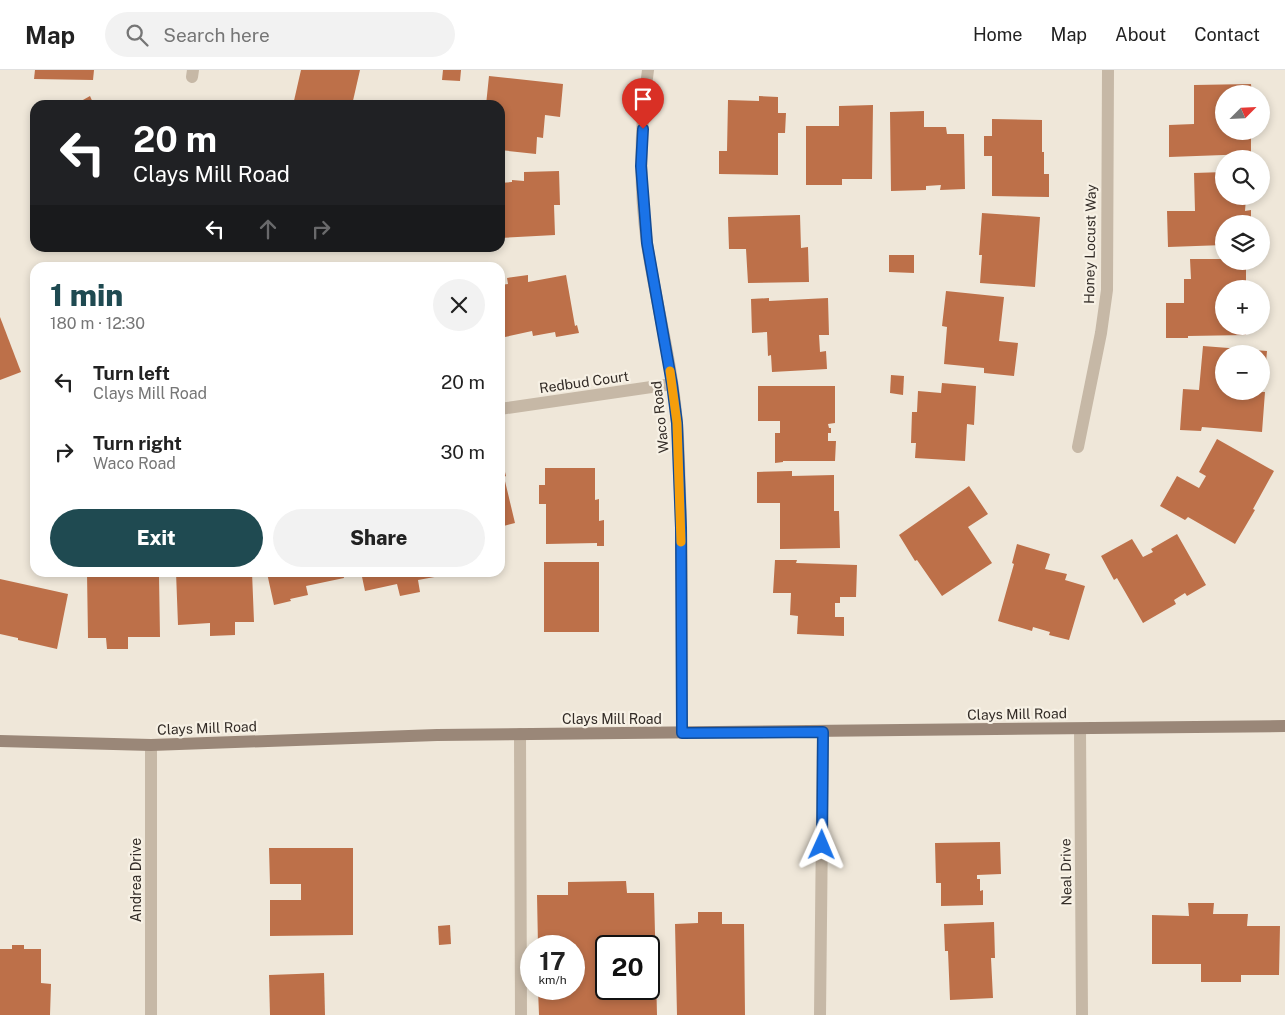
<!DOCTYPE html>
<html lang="en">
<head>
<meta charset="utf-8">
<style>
	body { margin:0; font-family:"Public Sans",sans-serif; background:#f2f2f2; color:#222; height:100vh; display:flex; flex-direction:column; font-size:19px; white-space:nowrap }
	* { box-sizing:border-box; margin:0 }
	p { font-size:16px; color:#767676 }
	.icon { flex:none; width:28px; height:28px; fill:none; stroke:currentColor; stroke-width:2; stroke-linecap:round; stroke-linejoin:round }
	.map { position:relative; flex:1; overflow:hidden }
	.side { position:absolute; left:30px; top:192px; width:475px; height:315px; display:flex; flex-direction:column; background:#fff; border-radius:15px; box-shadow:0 2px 8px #0003 }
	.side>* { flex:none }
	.top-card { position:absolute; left:30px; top:30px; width:475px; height:152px; border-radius:15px; box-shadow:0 2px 8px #0003; background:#202124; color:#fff; overflow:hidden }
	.needle { width:32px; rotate:66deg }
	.fabs { position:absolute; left:1215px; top:15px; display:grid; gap:10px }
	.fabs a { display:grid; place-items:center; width:55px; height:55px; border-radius:50%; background:#fff; box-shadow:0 2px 8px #0003; font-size:25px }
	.speed { position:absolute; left:520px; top:865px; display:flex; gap:10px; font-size:25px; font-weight:700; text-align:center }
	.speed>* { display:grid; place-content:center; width:65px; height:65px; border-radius:50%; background:#fff; box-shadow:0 2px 8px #0003; line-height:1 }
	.speed small { font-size:12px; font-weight:400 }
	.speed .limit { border:2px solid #111; border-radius:8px; background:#fff; color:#111 }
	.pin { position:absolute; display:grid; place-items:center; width:42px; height:42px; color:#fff; margin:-51px -21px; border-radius:50% 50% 50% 0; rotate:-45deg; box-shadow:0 0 5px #0007 }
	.pin .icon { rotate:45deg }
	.me { position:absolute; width:55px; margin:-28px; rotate:1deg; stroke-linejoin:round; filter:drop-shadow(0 0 4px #0008) }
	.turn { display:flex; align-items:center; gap:18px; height:105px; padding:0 20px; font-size:22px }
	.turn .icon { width:65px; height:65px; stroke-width:2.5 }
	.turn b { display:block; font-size:35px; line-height:42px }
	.lanes { display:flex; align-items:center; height:48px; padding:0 20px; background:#0003; justify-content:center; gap:25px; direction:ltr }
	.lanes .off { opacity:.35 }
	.round { display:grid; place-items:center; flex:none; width:52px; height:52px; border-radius:26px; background:#f2f2f2 }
	.summary { display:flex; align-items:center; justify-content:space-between; height:85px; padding:0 20px }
	h1 { font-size:30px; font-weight:800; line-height:38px; color:#1f4a51 }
	.button { display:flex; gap:10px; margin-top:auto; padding:10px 20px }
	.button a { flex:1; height:58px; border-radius:30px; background:#1f4a51; color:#fff; font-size:20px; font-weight:800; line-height:58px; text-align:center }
	.button a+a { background:#f2f2f2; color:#222 }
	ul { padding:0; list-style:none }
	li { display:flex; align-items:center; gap:15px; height:70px; padding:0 20px }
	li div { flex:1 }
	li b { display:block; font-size:19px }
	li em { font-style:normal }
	header { display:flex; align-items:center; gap:30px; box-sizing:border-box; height:70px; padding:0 25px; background:#fff; border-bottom:1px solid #e0e0e0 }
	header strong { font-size:24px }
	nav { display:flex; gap:28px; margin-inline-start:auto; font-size:18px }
	.search { width:350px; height:45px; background:#f2f2f2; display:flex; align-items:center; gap:12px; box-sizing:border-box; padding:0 18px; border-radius:28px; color:#767676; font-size:19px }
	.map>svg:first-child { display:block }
	.building { fill:#bd7049; fill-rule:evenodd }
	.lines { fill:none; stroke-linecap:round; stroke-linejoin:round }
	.service { stroke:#c6b8a6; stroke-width:12 }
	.minor { stroke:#c6b8a6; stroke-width:12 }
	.secondary { stroke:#9a8778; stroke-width:12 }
	.route-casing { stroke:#114b97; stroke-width:12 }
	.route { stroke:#1a73e8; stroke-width:9 }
	.slow { stroke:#f59e0b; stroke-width:9 }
	.labels { text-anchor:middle; stroke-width:4.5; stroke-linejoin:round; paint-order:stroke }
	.street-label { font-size:14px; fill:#332c27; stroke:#f7f1e5 }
</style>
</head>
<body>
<header>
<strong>Map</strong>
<div class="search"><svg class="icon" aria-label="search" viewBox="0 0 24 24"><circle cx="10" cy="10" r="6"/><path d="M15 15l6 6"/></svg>Search here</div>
<nav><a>Home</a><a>Map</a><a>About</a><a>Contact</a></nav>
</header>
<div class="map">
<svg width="1285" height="945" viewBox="0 0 1285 945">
	<rect width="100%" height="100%" fill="#efe7d9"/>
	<g class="building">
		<path d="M35 0H94L93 10 34 9Z"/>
		<path d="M301 0H360L352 35H293Z"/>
		<path d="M443 0H461L460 11 442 10Z"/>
		<path d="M489 6 563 14 560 47 545 45 543 68 537 67 536 84 500 80V35H486Z"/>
		<path d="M1251 14 1252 24H1224V61H1251V84L1169 87V55L1194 54V15Z"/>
		<path d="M90 26 94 35H74Z"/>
		<path d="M759 26 778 27V43H786L785 63H778V105L719 104V81H727L728 30 759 31Z"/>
		<path d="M873 35 872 109H842V115H806V56H839V36Z"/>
		<path d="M924 41V57H946L947 64H964L965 119 940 120 941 115 926 116V120L891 121 890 42Z"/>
		<path d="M992 49 1042 50V82H1044V104H1049V127L992 126V86H984V66H992Z"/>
		<path d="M559 101 560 135H554L555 165 500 168V113L512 112V110L524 111V102Z"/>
		<path d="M1224 102V126H1244V128H1246L1245 141 1251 140V154H1224V175L1168 177 1167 141H1195L1194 103Z"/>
		<path d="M982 143 1040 147 1035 217 980 213 982 185H979Z"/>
		<path d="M800 145 801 178 808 177 809 212 748 213 746 179H729L728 147Z"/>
		<path d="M889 185H914V203L889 202Z"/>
		<path d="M1190 189H1224V191H1246V213H1239V219H1224V256H1246V265L1188 266V268H1166V233H1184V209H1191Z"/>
		<path d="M528 205V212L566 205 575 256 577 255 579 263 556 267 555 262 533 266 532 261 505 267 500 242V215L508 214 507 208Z"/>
		<path d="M946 221 1004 227 999 271 1018 273 1014 306 984 303V298L944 294 947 257 942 256Z"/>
		<path d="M769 228V231L828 228 829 265H819L820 282 826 281 827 299 772 302 771 285 768 286 767 262 752 263 751 229Z"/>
		<path d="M0 247 21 302 0 310Z"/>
		<path d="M1203 276 1267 281 1265 304 1261 303V284H1224V321L1265 322 1262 362 1202 357 1201 361 1180 360 1183 319 1199 320Z"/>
		<path d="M891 305 904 306 903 325 890 323Z"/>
		<path d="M942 313 976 316 974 355 967 354 965 391 915 388 916 373H911L912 342H917L918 321 941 323Z"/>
		<path d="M758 316H835V353L828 354 829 358H831V363H828V371H836L835 391H783V392L775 393V363H780V351H758Z"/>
		<path d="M1217 369 1274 401 1253 439 1255 440 1235 474 1188 447 1185 450 1160 436 1177 406 1199 418 1206 406 1199 402Z"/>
		<path d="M504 398 506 406 504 407 515 453 500 457V399Z"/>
		<path d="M545 398H595V430L599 429V451L604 450V476H597V473L546 474V434H539V415H545Z"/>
		<path d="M792 401V406L834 405V441H839L840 478 780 479V433H757V402Z"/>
		<path d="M969 416 988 444 968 457 992 493 942 526 917 490 915 491 899 465Z"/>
		<path d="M1177 464 1206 515 1187 526 1185 523 1174 530 1176 534 1143 553 1117 508 1114 510 1101 486 1132 469 1143 487 1153 482 1151 479Z"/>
		<path d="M1017 474 1050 484 1045 499 1067 504 1065 510 1085 516 1069 570 1049 565 1050 562 1033 557 1032 561 998 551 1014 494 1012 493Z"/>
		<path d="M775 490H797L796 493 857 495 856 527H840V533H835V547H844V566L797 564 798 546 790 545 791 523H773Z"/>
		<rect x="544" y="492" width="55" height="70"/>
		<path d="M162 502 163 506H159L160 567H128V579H107L106 568H88L87 503Z"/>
		<path d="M176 502H252L254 552H235V565L210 566V553L178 555Z"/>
		<path d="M269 502H343L344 508 306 516 308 525 290 529 291 531 274 535 267 503Z"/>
		<path d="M361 502H439L440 506 418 510 420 522 400 526 397 514 365 521Z"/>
		<path d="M0 509 68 524 57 579 18 570V568L0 564Z"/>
		<path d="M1000 772 1001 804 977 805V809H980V821L983 820V835L941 836V813H936L935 773Z"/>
		<path d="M269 778H353V865L270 866V830H301V814H270Z"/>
		<path d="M626 811 627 823H654L657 945H539L538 919H574V876H538L537 825H568V812ZM606 876H649V919H606Z"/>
		<path d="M1188 833H1214L1213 844H1248L1247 856H1280L1279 905H1241V912H1201V894H1152V845L1189 846Z"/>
		<path d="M698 842H722V854H744L745 945H677L675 854 698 853Z"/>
		<path d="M994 852 995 888H991L993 928 950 930 948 881H945L944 854Z"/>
		<path d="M450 855 451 874 439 875 438 856Z"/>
		<path d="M12 875H24V879H41V913L51 914 50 945H0V879H12Z"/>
		<path d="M324 903 325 945H270L269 905Z"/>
	</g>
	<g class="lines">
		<g class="service">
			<path d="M520 664 521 945"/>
			<path d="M820 945 823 661"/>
		</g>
		<g class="minor">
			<path d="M648 0C640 57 639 117 647 174 656 233 672 292 677 353 679 375 679 398 680 421 683 501 682 582 682 663"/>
			<path d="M192 7 193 0"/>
			<path d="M500 339 672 314"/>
			<path d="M1078 377 1101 263 1107 220 1108 0"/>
			<path d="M1080 659 1082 945"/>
			<path d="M151 945V675"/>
		</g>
		<path class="secondary" d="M0 671 151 675 437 665 1285 656"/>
	</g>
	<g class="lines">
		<defs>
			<path id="route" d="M643 59 641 96 647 173 672 314 677 353 681 458 682 663 823 662 822 775"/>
		</defs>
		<use href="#route" class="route-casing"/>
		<use href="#route" class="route"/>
		<path class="slow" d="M670 301 677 353 681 472"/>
	</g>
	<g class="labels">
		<g class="street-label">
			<text transform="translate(1090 174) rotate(-89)" y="5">Honey Locust Way</text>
			<text transform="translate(584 312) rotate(-8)" y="5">Redbud Court</text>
			<text transform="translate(660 347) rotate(-96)" y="5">Waco Road</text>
			<text transform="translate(1017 644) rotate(-1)" y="5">Clays Mill Road</text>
			<text x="612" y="654">Clays Mill Road</text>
			<text transform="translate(207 658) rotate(-2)" y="5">Clays Mill Road</text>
			<text transform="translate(1066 802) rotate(-91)" y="5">Neal Drive</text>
			<text transform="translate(136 810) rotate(-90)" y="5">Andrea Drive</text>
		</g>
	</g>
</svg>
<div class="fabs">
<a><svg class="needle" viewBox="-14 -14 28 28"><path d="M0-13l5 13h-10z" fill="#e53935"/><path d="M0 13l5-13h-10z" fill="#767676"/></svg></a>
<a><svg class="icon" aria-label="search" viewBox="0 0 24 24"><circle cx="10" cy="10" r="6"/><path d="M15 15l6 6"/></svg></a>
<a><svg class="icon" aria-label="layers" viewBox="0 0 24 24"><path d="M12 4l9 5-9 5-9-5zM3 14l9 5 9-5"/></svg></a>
<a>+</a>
<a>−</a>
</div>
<div class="speed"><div>17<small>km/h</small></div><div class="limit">20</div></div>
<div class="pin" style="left:643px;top:59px;background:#d93025"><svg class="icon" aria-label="arrive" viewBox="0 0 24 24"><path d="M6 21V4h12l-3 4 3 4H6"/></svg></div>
<svg class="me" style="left:822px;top:775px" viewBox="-20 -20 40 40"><path d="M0-17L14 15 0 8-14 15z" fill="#1a73e8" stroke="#fff" stroke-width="4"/></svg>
<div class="top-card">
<div class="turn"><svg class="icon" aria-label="left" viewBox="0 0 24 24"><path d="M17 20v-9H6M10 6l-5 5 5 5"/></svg><div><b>20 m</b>Clays Mill Road</div></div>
<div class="lanes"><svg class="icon" aria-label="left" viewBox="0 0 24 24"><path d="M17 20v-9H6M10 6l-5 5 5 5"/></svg><svg class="icon off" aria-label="ahead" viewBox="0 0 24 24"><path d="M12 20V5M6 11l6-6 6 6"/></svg><svg class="icon off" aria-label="right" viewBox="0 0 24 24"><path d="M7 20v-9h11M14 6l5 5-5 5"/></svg></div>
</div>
<section class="side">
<div class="summary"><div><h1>1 min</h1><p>180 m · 12:30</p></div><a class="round"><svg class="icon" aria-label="close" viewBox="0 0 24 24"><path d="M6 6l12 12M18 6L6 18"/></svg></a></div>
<ul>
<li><svg class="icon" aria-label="left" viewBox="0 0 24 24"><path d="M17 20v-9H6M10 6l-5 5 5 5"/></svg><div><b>Turn left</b><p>Clays Mill Road</p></div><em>20 m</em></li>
<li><svg class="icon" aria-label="right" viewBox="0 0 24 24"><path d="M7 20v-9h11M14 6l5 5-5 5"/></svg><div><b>Turn right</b><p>Waco Road</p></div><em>30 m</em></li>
</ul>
<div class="button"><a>Exit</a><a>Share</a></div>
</section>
</div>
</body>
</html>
